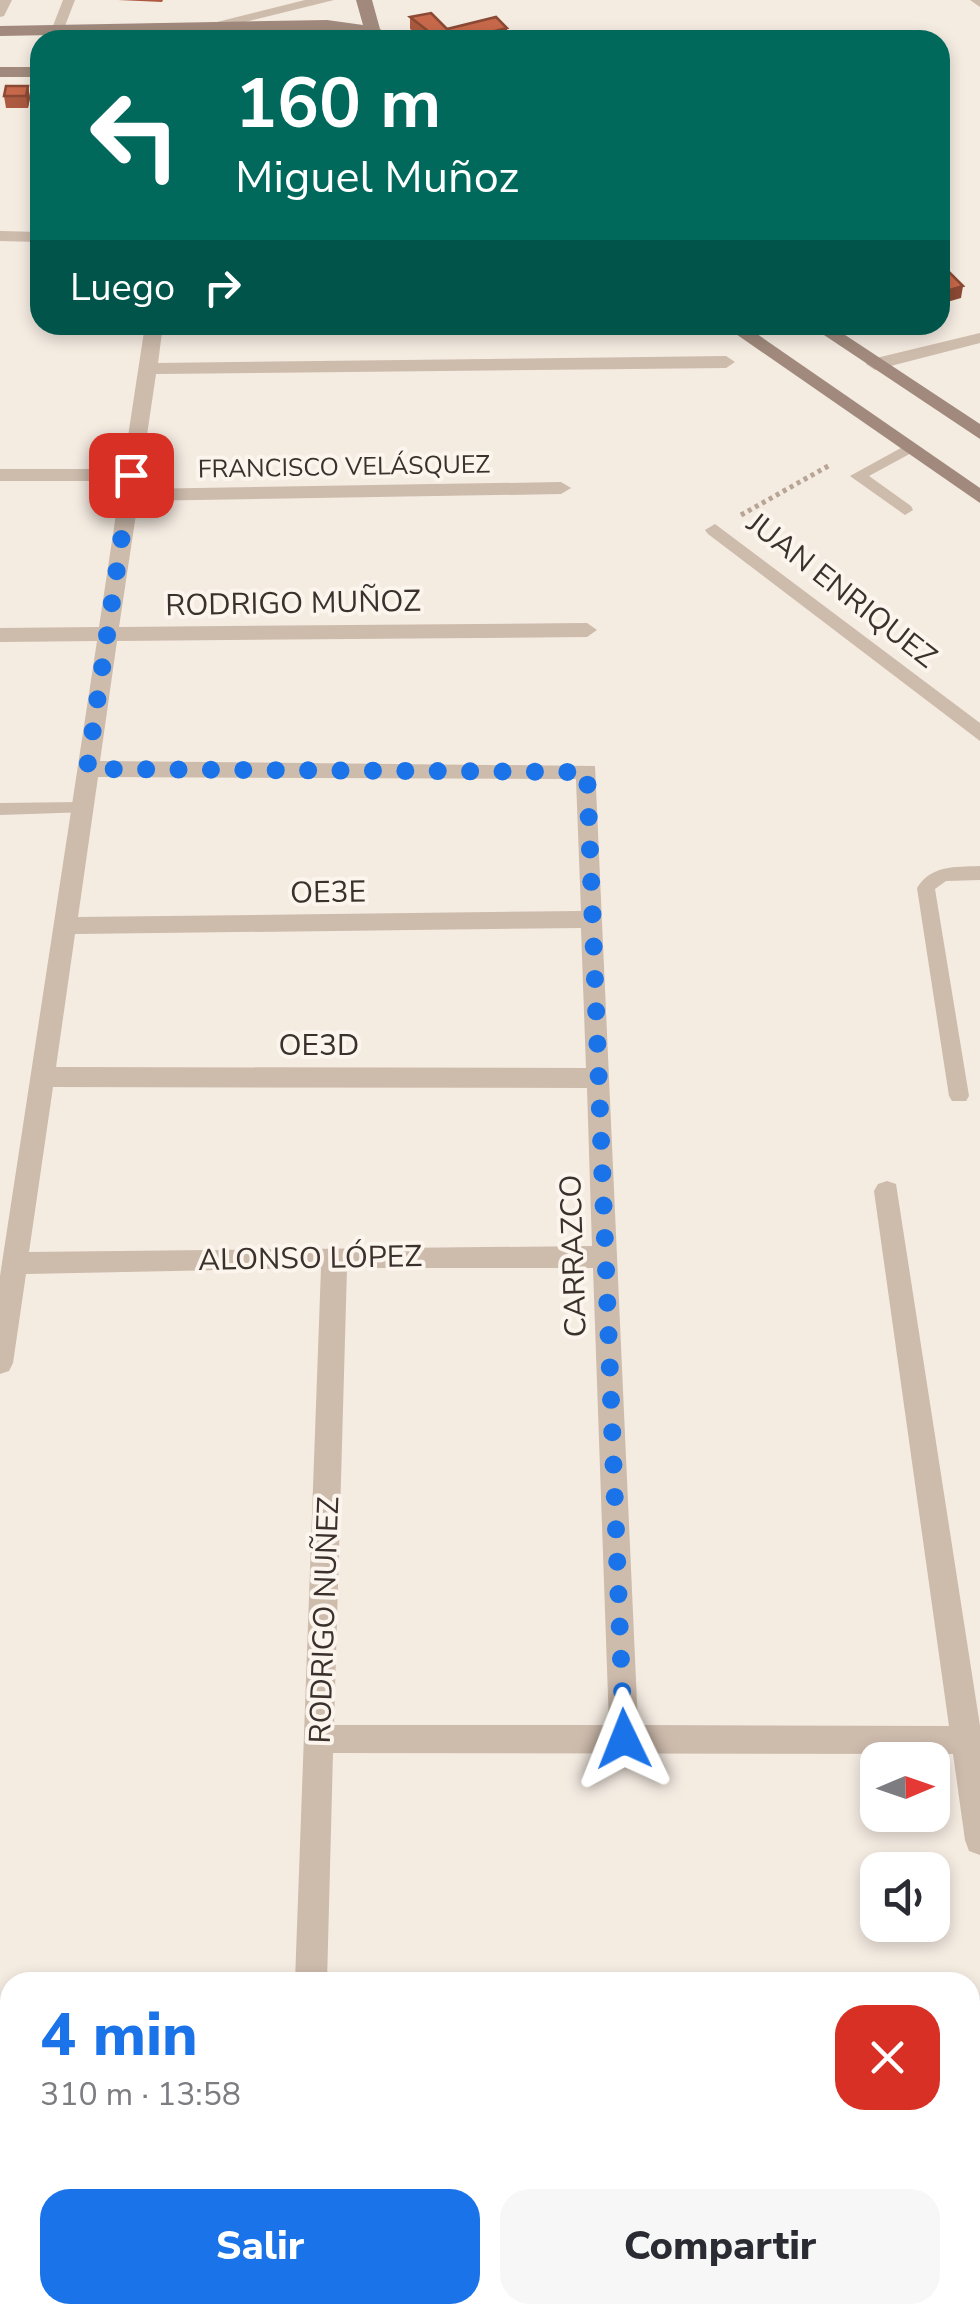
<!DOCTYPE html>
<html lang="es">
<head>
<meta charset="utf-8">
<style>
	body { margin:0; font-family:"Nunito Sans",sans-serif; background:#f7f7f7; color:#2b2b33; height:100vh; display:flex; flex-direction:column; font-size:38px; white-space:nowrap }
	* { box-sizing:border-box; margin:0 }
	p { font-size:32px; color:#7c7c81 }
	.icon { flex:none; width:55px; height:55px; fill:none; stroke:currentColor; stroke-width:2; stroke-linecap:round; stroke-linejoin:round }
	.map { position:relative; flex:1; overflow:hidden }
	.details { position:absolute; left:0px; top:1972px; width:980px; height:352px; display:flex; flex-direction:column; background:#fff; border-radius:30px 30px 0 0; box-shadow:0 5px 15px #0003 }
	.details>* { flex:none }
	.banner { position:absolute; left:30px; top:30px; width:920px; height:305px; border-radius:30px; box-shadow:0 5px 15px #0003; background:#00695c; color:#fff; overflow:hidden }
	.needle { width:65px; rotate:88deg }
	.controls { position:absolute; left:860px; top:1742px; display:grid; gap:20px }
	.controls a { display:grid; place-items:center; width:90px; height:90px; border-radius:20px; background:#fff; box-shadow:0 5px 15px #0003; font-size:50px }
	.pin { position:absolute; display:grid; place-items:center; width:85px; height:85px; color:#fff; margin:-42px; border-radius:20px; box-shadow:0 5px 15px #0006 }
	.me { position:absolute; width:110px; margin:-55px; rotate:358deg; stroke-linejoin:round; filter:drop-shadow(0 0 8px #0008) }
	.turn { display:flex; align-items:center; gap:35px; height:210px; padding:0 40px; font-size:45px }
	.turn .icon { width:130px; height:130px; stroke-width:2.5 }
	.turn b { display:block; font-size:70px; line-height:85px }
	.then { display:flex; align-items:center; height:95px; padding:0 40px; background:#0003; gap:20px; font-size:38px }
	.round { display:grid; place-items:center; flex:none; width:105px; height:105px; border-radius:30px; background:#f7f7f7 }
	.head { display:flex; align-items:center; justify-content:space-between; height:170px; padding:0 40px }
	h1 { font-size:60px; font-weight:800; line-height:75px; color:#1a73e8 }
	.action { display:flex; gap:20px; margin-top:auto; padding:20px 40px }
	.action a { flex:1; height:115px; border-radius:30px; background:#1a73e8; color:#fff; font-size:40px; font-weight:800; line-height:115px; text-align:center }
	.action a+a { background:#f7f7f7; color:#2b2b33 }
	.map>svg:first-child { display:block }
	.green { fill:#b8c4a0 }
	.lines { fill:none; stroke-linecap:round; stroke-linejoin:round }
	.path { stroke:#b9a596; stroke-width:5; stroke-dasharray:4 4; stroke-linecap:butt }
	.lane { fill:#cdbbac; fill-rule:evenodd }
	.street { fill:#cdbbac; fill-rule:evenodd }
	.secondary { fill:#a18a7d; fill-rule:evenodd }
	.wall { fill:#ac5a40 }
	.shaded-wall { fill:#8c4a34 }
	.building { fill:#c8694b; stroke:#8c4a34; stroke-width:2.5 }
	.route { stroke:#1a73e8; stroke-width:18; stroke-dasharray:0 32.4 }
	.labels { text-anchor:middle; stroke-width:8; stroke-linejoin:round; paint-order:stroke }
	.far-street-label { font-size:25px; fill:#3b302b; stroke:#fbf5ee }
	.street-label { font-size:30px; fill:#3b302b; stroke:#fbf5ee }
</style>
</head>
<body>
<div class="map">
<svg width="980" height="2323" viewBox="0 0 980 2323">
	<rect width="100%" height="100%" fill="#f4ebe1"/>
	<rect class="green" x="249" y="2315" width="293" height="8"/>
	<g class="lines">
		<path class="path" d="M741 515 830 465"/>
		<g class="lane">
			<path d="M0 0H12L4 16 0 17Z"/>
			<path d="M63 0H75L63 31 57 35 51 31Z"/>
			<path d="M910 443 915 445V451L869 476 911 506 913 510 905 515 850 476Z"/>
			<path d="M82 802 91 808 88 812 0 815V803Z"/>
			<path d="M980 866V880L946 881 935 889 969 1096 966 1101H952L949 1096 917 888C931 865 955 867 980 866Z"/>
		</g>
		<g class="street">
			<path d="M305 0H334L209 31 201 26Z"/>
			<path d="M970 0H980V7Z"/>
			<path d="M0 231 40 232V242L0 241Z"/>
			<path d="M145 325H163L158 363 726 356 735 362 726 368 156 374 139 489 561 482 571 488 561 494 138 501 119 627 587 623 597 630 587 637 117 641 100 761 595 766 638 1725 949 1726 874 1191 878 1184 887 1181 896 1184 980 1726V1855L969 1851 965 1840 953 1754 333 1753 327 1982H295L321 1268 26 1274 13 1363 9 1371 0 1374V1276L97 641 0 642V628L99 627 121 481H0V469H123ZM98 777 576 779 581 911 78 917ZM581 928 586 1068 56 1067 75 934ZM53 1087 587 1088 592 1246 29 1252ZM347 1268H593L609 1725H334Z"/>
			<path d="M980 333V343L875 370 866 364 868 360Z"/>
			<path d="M715 524 980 723V741L708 534 705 530Z"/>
			<rect x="0" y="2078" width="10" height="32"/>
			<rect x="970" y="2117" width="10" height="32"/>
			<rect x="606" y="2315" width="34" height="8"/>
		</g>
		<g class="secondary">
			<path d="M356 0H372L380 29 397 40 327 30 0 36V26L327 20 363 25Z"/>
			<rect x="0" y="67" width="40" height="10"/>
			<path d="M723 325H744L980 488V503Z"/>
			<path d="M809 325H830L980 424V439Z"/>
		</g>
	</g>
	<g class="wall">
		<path d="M118 0H163L162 2Z"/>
		<path d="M410 17 447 29 507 28V40H425L410 29Z"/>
		<path d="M28 86 30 98 28 108H6L4 96Z"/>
		<rect x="0" y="2154" width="10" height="127"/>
	</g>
	<g class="shaded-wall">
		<path d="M507 28V40H479V35Z"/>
		<path d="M438 32V40H432V34Z"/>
		<path d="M28 86 30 98 28 108 26 96Z"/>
		<path d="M963 286 961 298 940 304V293Z"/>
	</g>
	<g class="building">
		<path d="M431 13 447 29 496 17 507 28 479 35 484 40H445L438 32 432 34 410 17Z"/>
		<path d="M6 86H28L26 96H4Z"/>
		<path d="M942 265 963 286 940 293V266Z"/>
		<rect x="0" y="2154" width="10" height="109"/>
	</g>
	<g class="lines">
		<path class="route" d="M131 475 87 769 587 772 624 1739"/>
	</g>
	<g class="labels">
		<g class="far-street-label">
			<text transform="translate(344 466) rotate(-1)" y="9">FRANCISCO VELÁSQUEZ</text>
		</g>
		<g class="street-label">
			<text transform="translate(842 590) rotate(38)" y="10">JUAN ENRIQUEZ</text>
			<text transform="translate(293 603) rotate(-1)" y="10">RODRIGO MUÑOZ</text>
			<text transform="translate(328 892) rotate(-1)" y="10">OE3E</text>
			<text x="319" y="1055">OE3D</text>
			<text transform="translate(573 1256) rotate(-92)" y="10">CARRAZCO</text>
			<text transform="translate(310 1258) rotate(-1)" y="10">ALONSO LÓPEZ</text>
			<text transform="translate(324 1620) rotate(-88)" y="10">RODRIGO NUÑEZ</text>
		</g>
	</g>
</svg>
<div class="controls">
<a><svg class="needle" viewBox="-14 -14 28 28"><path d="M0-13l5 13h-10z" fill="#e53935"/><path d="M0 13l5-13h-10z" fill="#7c7c81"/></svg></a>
<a><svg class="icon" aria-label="sound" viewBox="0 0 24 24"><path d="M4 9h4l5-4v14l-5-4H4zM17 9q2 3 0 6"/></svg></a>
</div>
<div class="pin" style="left:131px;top:475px;background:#d93025"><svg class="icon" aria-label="arrive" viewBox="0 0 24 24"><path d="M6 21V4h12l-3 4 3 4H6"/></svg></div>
<svg class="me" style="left:624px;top:1739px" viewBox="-20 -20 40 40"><path d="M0-17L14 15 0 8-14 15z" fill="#1a73e8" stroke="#fff" stroke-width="4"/></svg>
<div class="banner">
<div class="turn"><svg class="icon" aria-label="left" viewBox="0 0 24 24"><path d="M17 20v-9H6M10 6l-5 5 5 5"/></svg><div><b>160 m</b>Miguel Muñoz</div></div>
<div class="then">Luego<svg class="icon" aria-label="right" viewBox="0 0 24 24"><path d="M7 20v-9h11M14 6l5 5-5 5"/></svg></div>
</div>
<section class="details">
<div class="head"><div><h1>4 min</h1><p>310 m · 13:58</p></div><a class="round" style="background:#d93025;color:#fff"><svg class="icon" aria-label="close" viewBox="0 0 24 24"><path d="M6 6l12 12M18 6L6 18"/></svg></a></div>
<div class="action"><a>Salir</a><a>Compartir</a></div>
</section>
</div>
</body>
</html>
